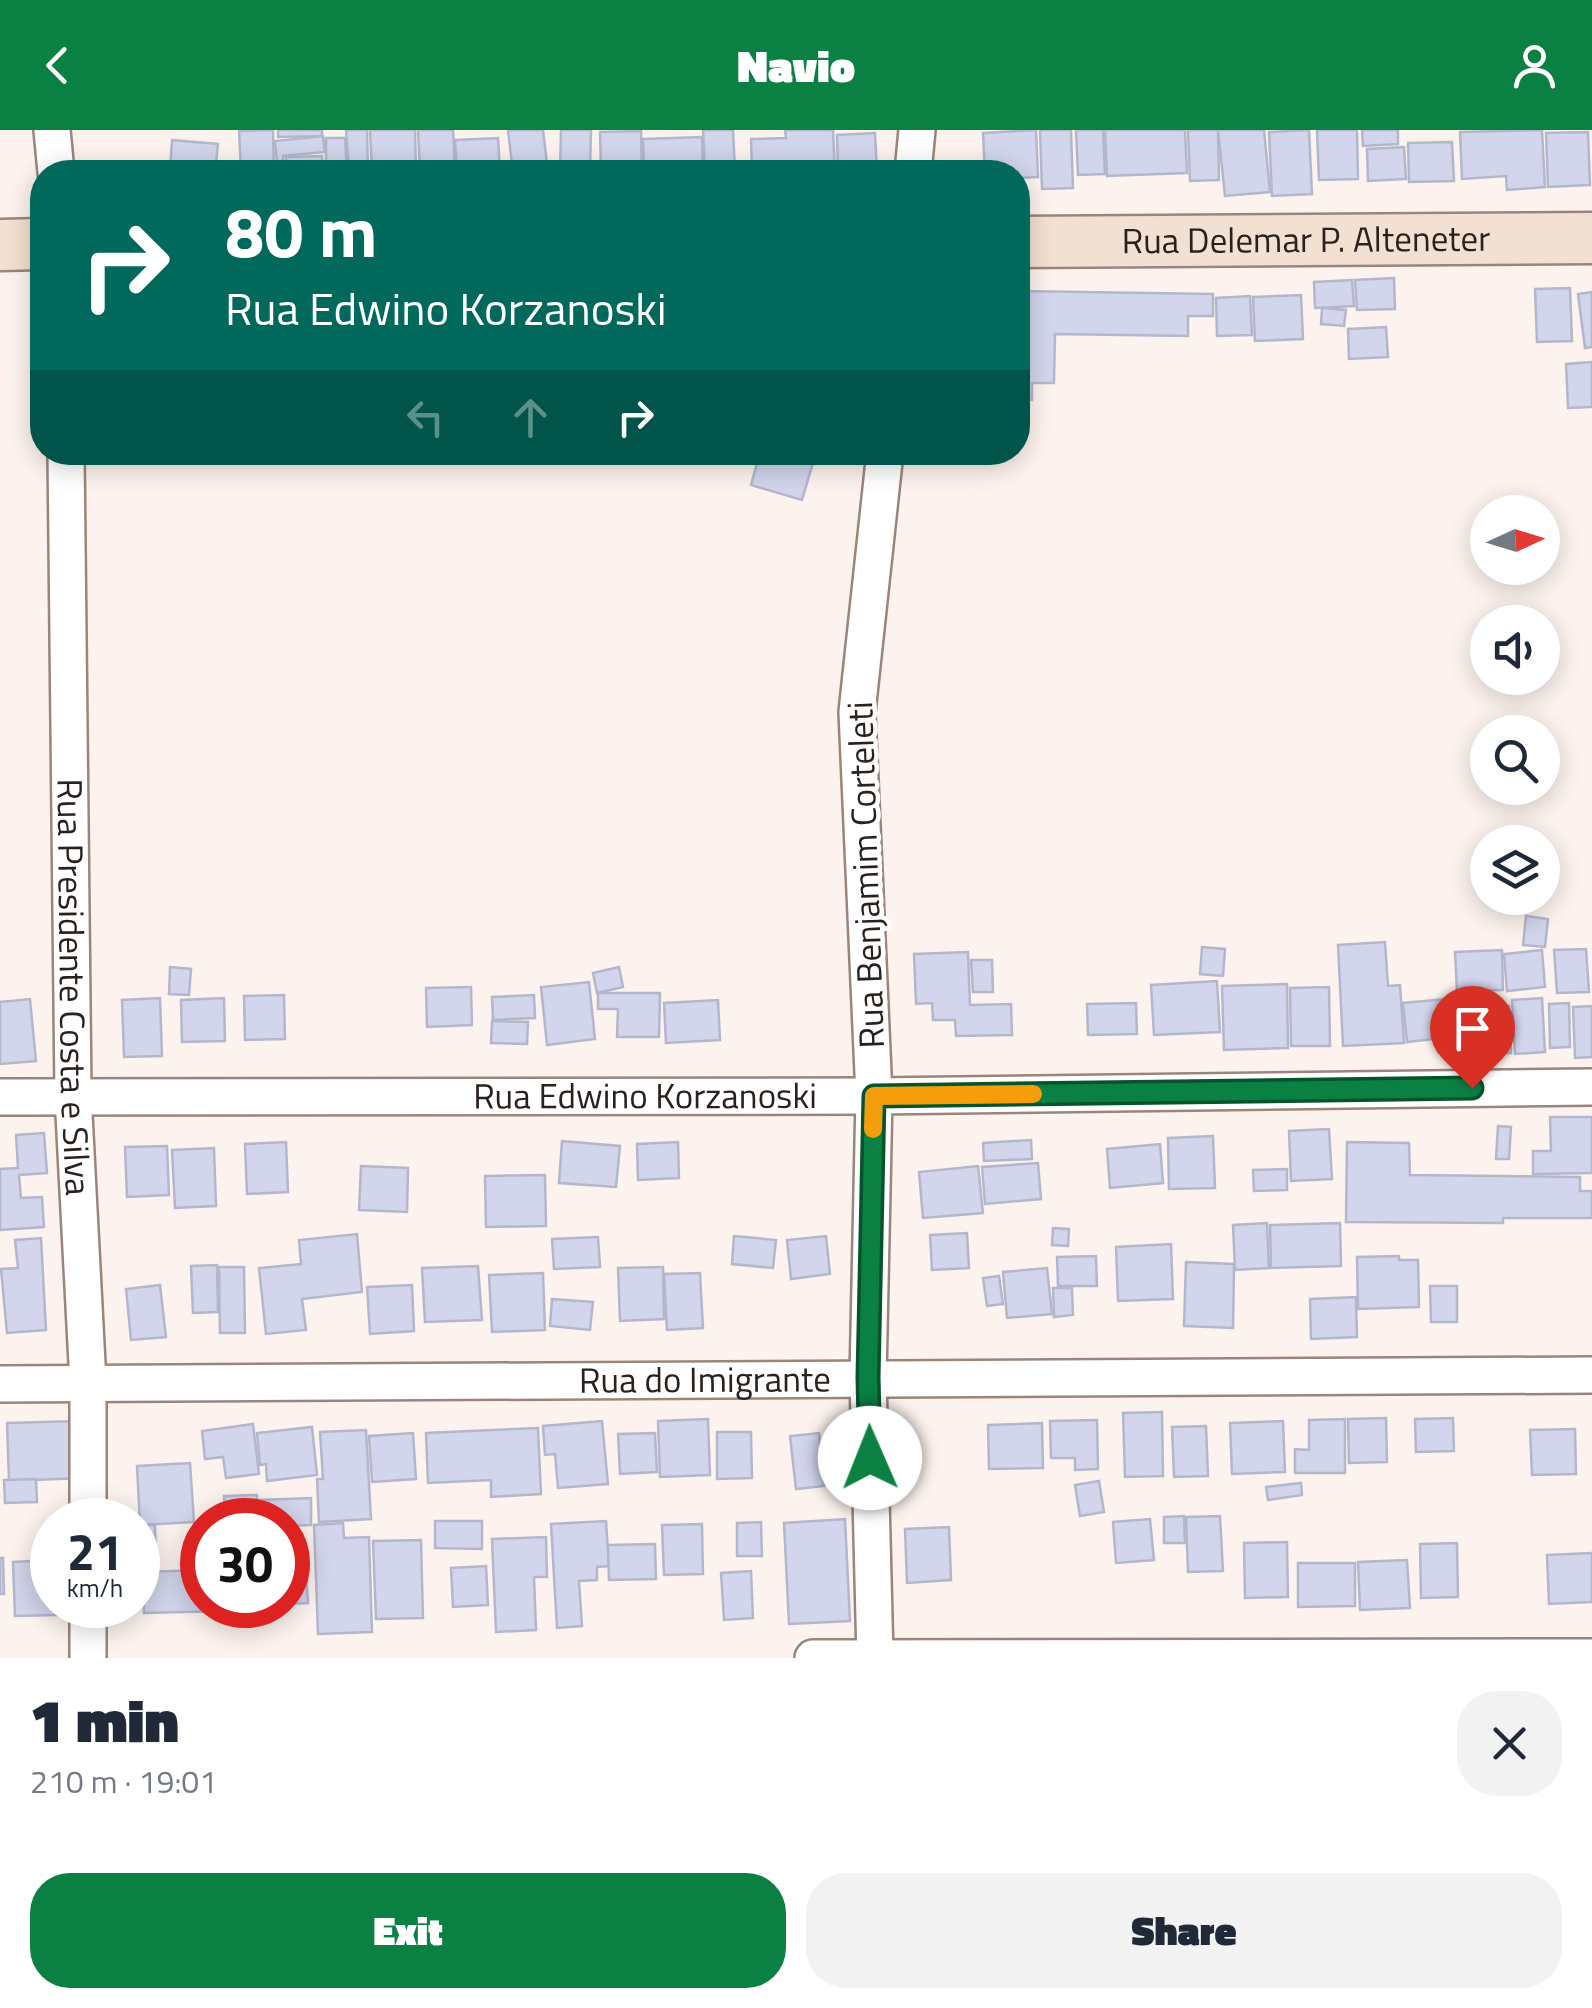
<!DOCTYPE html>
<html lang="en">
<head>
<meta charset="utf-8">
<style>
	body { margin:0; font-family:"Titillium Web",sans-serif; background:#f2f2f3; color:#1f2937; height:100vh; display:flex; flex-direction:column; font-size:38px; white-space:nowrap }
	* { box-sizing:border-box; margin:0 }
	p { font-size:32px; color:#747a83 }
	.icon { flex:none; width:55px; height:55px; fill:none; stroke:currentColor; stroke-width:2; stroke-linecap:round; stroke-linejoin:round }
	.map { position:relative; height:1528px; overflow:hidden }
	.sheet { display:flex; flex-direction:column; background:#fff; flex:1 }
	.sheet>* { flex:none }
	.banner { position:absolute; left:30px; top:30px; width:1000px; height:305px; border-radius:40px; box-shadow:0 5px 25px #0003; background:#00695c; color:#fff; overflow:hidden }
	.needle { width:65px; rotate:86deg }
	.buttons { position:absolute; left:1470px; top:365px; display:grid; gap:20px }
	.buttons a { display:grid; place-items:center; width:90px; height:90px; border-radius:50%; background:#fff; box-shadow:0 5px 25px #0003; font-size:50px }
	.speed { position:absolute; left:30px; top:1368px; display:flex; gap:20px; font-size:50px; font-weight:700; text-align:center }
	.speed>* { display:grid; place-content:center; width:130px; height:130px; border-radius:50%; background:#fff; box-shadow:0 5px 25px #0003; line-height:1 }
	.speed small { font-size:25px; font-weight:400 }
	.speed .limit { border:15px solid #d22; background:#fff; color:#111 }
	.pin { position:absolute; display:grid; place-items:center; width:85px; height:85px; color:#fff; margin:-102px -42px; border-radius:50% 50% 50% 0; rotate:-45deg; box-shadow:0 0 10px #0007 }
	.pin .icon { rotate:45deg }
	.me { position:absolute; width:110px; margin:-55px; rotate:359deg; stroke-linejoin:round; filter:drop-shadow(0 0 8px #0008) }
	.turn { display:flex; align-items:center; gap:35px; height:210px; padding:0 30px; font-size:45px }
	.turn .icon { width:130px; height:130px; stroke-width:2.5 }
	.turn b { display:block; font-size:70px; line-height:85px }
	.lanes { display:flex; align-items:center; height:95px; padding:0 30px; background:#0003; justify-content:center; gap:50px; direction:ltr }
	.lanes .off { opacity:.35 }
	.round { display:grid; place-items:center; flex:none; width:105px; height:105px; border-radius:40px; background:#f2f2f3 }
	.head { display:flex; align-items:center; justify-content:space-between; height:170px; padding:0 30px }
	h1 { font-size:60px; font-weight:800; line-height:75px }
	.button { display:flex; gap:20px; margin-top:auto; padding:20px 30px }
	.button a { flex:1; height:115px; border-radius:40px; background:#0b8043; color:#fff; font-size:40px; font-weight:800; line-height:115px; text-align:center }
	.button a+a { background:#f2f2f3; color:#1f2937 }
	header { display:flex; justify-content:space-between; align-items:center; height:130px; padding:0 30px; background:#0b8043; color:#fff; font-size:45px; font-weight:800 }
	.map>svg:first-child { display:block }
	.building { fill:#d2d5eb; stroke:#b4b7cc; stroke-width:2.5 }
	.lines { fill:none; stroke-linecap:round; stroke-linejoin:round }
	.street-casing { stroke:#9b857b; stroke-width:40 }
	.secondary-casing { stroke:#9b857b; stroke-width:55 }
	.street { stroke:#fff; stroke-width:35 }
	.secondary { stroke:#f2e1d2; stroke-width:50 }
	.route-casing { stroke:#07532c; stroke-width:25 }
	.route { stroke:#0b8043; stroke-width:18 }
	.slow { stroke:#f59e0b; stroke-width:18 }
	.labels { text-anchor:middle; stroke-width:9; stroke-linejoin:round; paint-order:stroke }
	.street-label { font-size:35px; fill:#29211d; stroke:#fff }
</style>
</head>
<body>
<header><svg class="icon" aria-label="back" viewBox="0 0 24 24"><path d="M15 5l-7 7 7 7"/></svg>Navio<svg class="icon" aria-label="person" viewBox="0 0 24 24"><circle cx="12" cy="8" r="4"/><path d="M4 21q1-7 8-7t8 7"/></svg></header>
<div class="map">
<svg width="1592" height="1528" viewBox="0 0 1592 1528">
	<rect width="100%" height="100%" fill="#fdf3ee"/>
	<g class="building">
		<path d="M273 0 274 42H241L239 1Z"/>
		<path d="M278 0H322V6L278 7Z"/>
		<path d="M346 0H367L368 42H349Z"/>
		<path d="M370 0H415L416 42H372Z"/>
		<path d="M418 0H453L455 42H420Z"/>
		<path d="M508 0H543L548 42H513Z"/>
		<path d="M561 0H591L590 42H560Z"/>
		<path d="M703 0H733L735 42H705Z"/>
		<path d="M785 0H833L835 42H752L751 9 786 8Z"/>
		<path d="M1036 0 1038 47 1019 48 1018 58V42H985L983 3Z"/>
		<path d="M1040 0H1071L1073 58 1042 59Z"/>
		<path d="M1076 0H1103L1105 44 1078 45Z"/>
		<path d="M1105 0H1185L1187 43 1107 46Z"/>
		<path d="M1188 0H1218L1219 50 1190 51Z"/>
		<path d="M1218 0H1264L1270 62 1225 66Z"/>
		<path d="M1309 0 1312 64 1272 66 1269 2Z"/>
		<path d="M1317 0H1357L1358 49 1319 50Z"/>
		<path d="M1362 0H1398V14L1363 16Z"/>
		<path d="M1542 0 1545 57 1507 60 1506 46 1462 49 1460 2Z"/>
		<path d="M641 1 642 42H601L600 2Z"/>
		<path d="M1588 2 1590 55 1548 57 1546 3Z"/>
		<path d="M875 3 877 42H838L837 5Z"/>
		<path d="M323 6 325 22 283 26 284 42H278L275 11Z"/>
		<path d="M702 7 703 42H644L643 9Z"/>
		<path d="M326 8H345L347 42H326Z"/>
		<path d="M498 8 500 42H457L455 10Z"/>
		<path d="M172 10 218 14 215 42H170Z"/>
		<path d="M1452 12 1454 51 1409 52 1408 13Z"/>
		<path d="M1404 17 1406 49 1368 51 1367 19Z"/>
		<path d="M322 26 323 42H287L286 27Z"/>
		<path d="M1394 148 1395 179 1357 180 1355 150Z"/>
		<path d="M1352 150 1354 176 1315 178 1314 152Z"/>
		<path d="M1570 158 1572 211 1537 212 1535 159Z"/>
		<path d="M1018 161 1213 164V186H1188V206L1055 204 1054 253H1032V270L1018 269Z"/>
		<path d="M1592 162V217L1585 218 1578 164Z"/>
		<path d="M1301 165 1303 209 1255 211 1253 167Z"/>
		<path d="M1250 166 1252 205 1217 206 1216 168Z"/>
		<path d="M1322 178 1346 180 1344 196 1321 194Z"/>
		<path d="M1386 197 1388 227 1349 229 1348 199Z"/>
		<path d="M1592 232V277L1568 278 1566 234Z"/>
		<path d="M760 322 815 326 802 370 751 355Z"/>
		<path d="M1526 786 1548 789 1545 817 1523 815Z"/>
		<path d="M1385 812 1388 856 1400 855 1404 913 1343 916 1338 815Z"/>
		<path d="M1202 817 1225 819 1223 846 1200 844Z"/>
		<path d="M1586 819 1589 862 1557 863 1554 820Z"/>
		<path d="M1502 820 1503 860 1457 861 1455 822Z"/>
		<path d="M1542 820 1545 857 1507 861 1504 824Z"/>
		<path d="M968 822 970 875 1011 874 1012 905 956 906 955 890H933L932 873 916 874 914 824Z"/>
		<path d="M971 830H992L993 862H973Z"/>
		<path d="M170 837 191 839 189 865 169 864Z"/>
		<path d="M619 837 623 857 597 863 593 843Z"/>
		<path d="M1217 851 1220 902 1154 905 1151 855Z"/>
		<path d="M589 852 595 909 547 915 541 857Z"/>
		<path d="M1287 854 1288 918 1224 920 1222 856Z"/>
		<path d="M471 857 472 895 427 897 426 858Z"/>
		<path d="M1329 857 1330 916H1291L1290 858Z"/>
		<path d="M598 863H660L659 907H617L618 879H598Z"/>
		<path d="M284 865 285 909 245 910 244 866Z"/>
		<path d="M534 865 535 888 493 890 492 867Z"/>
		<path d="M160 868 162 926 124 927 122 870Z"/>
		<path d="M224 868 225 911 182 912 181 870Z"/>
		<path d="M1457 868 1460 906 1407 912 1403 873Z"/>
		<path d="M1542 868 1545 922 1515 924 1512 870Z"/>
		<path d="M30 869 36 931 0 934V872Z"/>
		<path d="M718 870 720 910 666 913 664 873Z"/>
		<path d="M1136 873 1137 904 1088 905 1087 874Z"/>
		<path d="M1569 873 1570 917 1550 918 1549 874Z"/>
		<path d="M1509 876 1511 923 1470 925 1468 877Z"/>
		<path d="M1592 876V927L1575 928 1573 877Z"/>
		<path d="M492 891 528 892 527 914 491 913Z"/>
		<path d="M1550 987H1592V1043L1533 1044V1021H1551Z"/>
		<path d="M1498 996 1511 997 1509 1029H1496Z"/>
		<path d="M1329 999 1332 1049 1291 1051 1289 1001Z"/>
		<path d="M44 1003 47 1043 19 1045 21 1068 42 1067 44 1097 0 1100V1039L18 1038 16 1005Z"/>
		<path d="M1213 1006 1215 1058 1169 1059 1168 1008Z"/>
		<path d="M1031 1010 1032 1029 984 1031 983 1013Z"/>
		<path d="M562 1011 620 1016 616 1057 559 1053Z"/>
		<path d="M286 1012 288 1062 247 1064 245 1014Z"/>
		<path d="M678 1012 679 1048 638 1050 637 1014Z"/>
		<path d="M1347 1012 1409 1013 1410 1045 1580 1047V1061H1592V1088H1503V1093L1346 1092Z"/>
		<path d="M1160 1014 1163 1053 1110 1058 1107 1019Z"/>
		<path d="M167 1016 169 1065 127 1067 125 1017Z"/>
		<path d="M214 1018 216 1076 175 1078 172 1020Z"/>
		<path d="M1038 1033 1041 1069 985 1074 982 1037Z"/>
		<path d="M361 1036 408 1038 407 1082 359 1080Z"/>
		<path d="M978 1036 983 1083 923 1088 919 1042Z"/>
		<path d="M1287 1039V1060L1254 1061 1253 1040Z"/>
		<path d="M545 1045 546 1096 486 1097 485 1046Z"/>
		<path d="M1267 1093 1269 1138 1235 1140 1233 1095Z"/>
		<path d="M1340 1093 1341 1136 1271 1138 1270 1095Z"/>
		<path d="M1053 1098 1069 1099 1068 1116 1052 1115Z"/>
		<path d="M967 1103 969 1138 932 1140 930 1105Z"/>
		<path d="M357 1104 362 1162 302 1169 306 1200 266 1204 259 1138 301 1134 299 1110Z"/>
		<path d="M734 1106 776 1110 773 1138 732 1134Z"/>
		<path d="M826 1106 830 1144 791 1149 787 1110Z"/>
		<path d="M598 1107 600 1137 554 1139 552 1109Z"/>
		<path d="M41 1108 46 1200 7 1203 1 1139 18 1138 15 1110Z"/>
		<path d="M1171 1114 1173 1169 1118 1171 1116 1117Z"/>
		<path d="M1096 1126 1097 1156H1058L1057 1127Z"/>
		<path d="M1399 1126V1130H1418L1419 1177 1358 1179 1357 1127Z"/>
		<path d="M1186 1132 1234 1134 1233 1198 1184 1196Z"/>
		<path d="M217 1135 218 1182 193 1183 191 1136Z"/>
		<path d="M478 1136 482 1190 425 1192 422 1138Z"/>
		<path d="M219 1137H244L245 1203H220Z"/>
		<path d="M663 1137 664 1189 620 1191 618 1138Z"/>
		<path d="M1047 1138 1052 1184 1007 1188 1003 1142Z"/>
		<path d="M543 1143 545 1200 492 1202 489 1145Z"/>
		<path d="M700 1143 703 1198 667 1200 664 1144Z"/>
		<path d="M999 1146 1003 1174 987 1176 983 1148Z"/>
		<path d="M160 1155 166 1207 131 1210 126 1159Z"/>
		<path d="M412 1155 414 1201 370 1204 367 1157Z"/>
		<path d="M1430 1156H1457V1192H1431Z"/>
		<path d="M1053 1158H1072L1073 1185 1054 1187Z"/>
		<path d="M1356 1167 1357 1207 1311 1209 1310 1169Z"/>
		<path d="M552 1169 593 1172 590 1200 550 1196Z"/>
		<path d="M1162 1282 1163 1346 1125 1347 1123 1283Z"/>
		<path d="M1386 1288 1387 1332 1349 1333 1348 1289Z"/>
		<path d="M1453 1288 1454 1321 1416 1322 1415 1289Z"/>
		<path d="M708 1289 710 1345 660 1347 658 1291Z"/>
		<path d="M1345 1289V1343H1295V1319L1309 1320V1290Z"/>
		<path d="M1097 1290 1098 1339 1075 1340V1328H1051L1050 1291Z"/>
		<path d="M79 1291 81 1348 9 1351 7 1293Z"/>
		<path d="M602 1291 608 1354 558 1358 555 1324 545 1325 543 1296Z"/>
		<path d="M1283 1291 1285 1342 1232 1344 1230 1293Z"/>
		<path d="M1042 1293 1043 1338 989 1339 988 1295Z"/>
		<path d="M253 1294 259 1344 226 1348 223 1327 205 1329 202 1301Z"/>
		<path d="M1206 1296 1208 1346 1174 1347 1172 1297Z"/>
		<path d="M312 1297 317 1345 267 1351 266 1334 260 1335 257 1303Z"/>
		<path d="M538 1298 541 1364 491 1367V1350L428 1353 426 1303Z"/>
		<path d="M1575 1299 1576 1344 1532 1345 1530 1300Z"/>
		<path d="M366 1300 371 1389 319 1392 317 1349H323L320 1302Z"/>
		<path d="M717 1302H751L752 1348 717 1349Z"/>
		<path d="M413 1303 416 1349 372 1352 369 1306Z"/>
		<path d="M655 1303 657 1342 620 1344 618 1304Z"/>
		<path d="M819 1303 824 1356 796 1359 790 1306Z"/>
		<path d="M190 1333 194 1392 140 1395 137 1336Z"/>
		<path d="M36 1349 37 1372 5 1373 4 1350Z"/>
		<path d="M1099 1351 1104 1382 1080 1386 1075 1355Z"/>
		<path d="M1301 1353 1302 1365 1268 1370 1266 1357Z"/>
		<path d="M257 1365V1389L225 1390 224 1366Z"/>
		<path d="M311 1368V1395L288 1396V1390H260L259 1370Z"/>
		<path d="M1184 1386 1185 1413H1164V1387Z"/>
		<path d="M1220 1386 1223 1441 1188 1442 1186 1387Z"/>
		<path d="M845 1389 850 1491 789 1494 784 1393Z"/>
		<path d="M1150 1389 1154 1430 1116 1433 1113 1392Z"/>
		<path d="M435 1391H482V1419L435 1418Z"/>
		<path d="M606 1391 609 1436 597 1437V1450L579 1451 582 1496 557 1498 551 1394Z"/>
		<path d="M761 1392 762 1426H737V1393Z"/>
		<path d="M343 1393 344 1408 369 1407 372 1502 318 1504 314 1395Z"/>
		<path d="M702 1394 703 1444 664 1445 662 1395Z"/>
		<path d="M138 1395H155L156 1427 138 1428Z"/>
		<path d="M949 1397 951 1450 907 1453 905 1399Z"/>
		<path d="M546 1407 547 1447H534L536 1500 496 1502 492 1409Z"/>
		<path d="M421 1410 423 1488 376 1489 373 1411Z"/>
		<path d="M1287 1412 1288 1467 1245 1468 1244 1413Z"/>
		<path d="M1457 1413 1458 1467 1421 1468 1420 1414Z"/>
		<path d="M655 1414 656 1449 609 1450 608 1415Z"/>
		<path d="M304 1415 308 1473 288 1474V1416Z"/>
		<path d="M1592 1423V1472L1549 1474 1547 1425Z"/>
		<path d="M0 1428H3L4 1464H0Z"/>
		<path d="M52 1430V1475H57L58 1485 15 1486 13 1432Z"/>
		<path d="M1407 1430 1410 1478 1360 1480 1358 1432Z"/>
		<path d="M1298 1433H1355V1476L1298 1477Z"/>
		<path d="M486 1436 488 1475 453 1477 451 1438Z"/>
		<path d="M202 1440V1475H262V1480L144 1483 143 1442Z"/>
		<path d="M751 1441 753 1488 724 1490 721 1443Z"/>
	</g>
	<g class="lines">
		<defs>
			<g id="street">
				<path d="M52 0 56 42"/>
				<path d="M913 42 917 0"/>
				<path id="s1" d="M66 322 73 965 88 1253V1390"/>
				<path id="s2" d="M0 967 874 966 1592 957"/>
				<path id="s3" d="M0 1254 1592 1245"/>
				<path d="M88 1528V1475"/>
				<path d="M813 1528 1592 1527"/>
				<path d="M875 1528 868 1248 874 966 857 582 885 322"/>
			</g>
			<g id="secondary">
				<path id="s4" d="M1018 112 1592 108"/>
				<path d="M0 115 42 114"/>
			</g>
		</defs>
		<use href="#street" class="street-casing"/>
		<use href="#secondary" class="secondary-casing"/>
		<use href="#street" class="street"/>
		<use href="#secondary" class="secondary"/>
	</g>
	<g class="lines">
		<defs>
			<path id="route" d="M870 1328 868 1248 874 966 1472 958"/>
		</defs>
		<use href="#route" class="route-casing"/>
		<use href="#route" class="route"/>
		<path class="slow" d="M873 999 874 966 1033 964"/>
	</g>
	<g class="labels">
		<g class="street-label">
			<text dy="12" stroke="none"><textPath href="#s4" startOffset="288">Rua Delemar P. Alteneter</textPath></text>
			<text transform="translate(866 745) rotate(-92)" y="12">Rua Benjamim Corteleti</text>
			<text dy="12" stroke="none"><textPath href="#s1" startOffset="535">Rua Presidente Costa e Silva</textPath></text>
			<text dy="12" stroke="none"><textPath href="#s2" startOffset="645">Rua Edwino Korzanoski</textPath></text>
			<text dy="12" stroke="none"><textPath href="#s3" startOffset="705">Rua do Imigrante</textPath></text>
		</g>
	</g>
</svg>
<div class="buttons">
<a><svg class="needle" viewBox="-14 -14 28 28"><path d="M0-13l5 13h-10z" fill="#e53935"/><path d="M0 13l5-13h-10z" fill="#747a83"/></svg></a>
<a><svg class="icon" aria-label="sound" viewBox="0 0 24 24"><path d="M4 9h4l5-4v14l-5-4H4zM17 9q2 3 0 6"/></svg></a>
<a><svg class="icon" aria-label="search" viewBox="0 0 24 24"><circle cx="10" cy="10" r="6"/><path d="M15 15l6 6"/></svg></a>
<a><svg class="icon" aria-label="layers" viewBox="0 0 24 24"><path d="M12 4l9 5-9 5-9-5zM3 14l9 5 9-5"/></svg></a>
</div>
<div class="speed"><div>21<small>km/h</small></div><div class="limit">30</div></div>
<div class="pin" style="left:1472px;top:958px;background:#d93025"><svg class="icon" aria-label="arrive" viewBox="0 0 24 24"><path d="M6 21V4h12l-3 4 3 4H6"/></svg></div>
<svg class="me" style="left:870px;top:1328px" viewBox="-20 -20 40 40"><circle r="19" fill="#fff"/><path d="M0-13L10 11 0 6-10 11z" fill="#0b8043"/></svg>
<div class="banner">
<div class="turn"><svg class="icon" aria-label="right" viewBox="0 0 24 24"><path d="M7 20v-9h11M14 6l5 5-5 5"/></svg><div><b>80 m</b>Rua Edwino Korzanoski</div></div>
<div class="lanes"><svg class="icon off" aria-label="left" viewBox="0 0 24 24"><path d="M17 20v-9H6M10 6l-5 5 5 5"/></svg><svg class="icon off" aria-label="ahead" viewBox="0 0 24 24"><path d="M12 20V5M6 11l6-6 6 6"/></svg><svg class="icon" aria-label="right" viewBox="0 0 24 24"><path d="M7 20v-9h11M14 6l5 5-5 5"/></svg></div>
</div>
</div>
<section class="sheet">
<div class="head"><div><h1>1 min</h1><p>210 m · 19:01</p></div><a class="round"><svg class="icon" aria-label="close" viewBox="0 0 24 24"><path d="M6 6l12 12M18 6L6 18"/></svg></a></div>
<div class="button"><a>Exit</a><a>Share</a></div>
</section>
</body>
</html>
